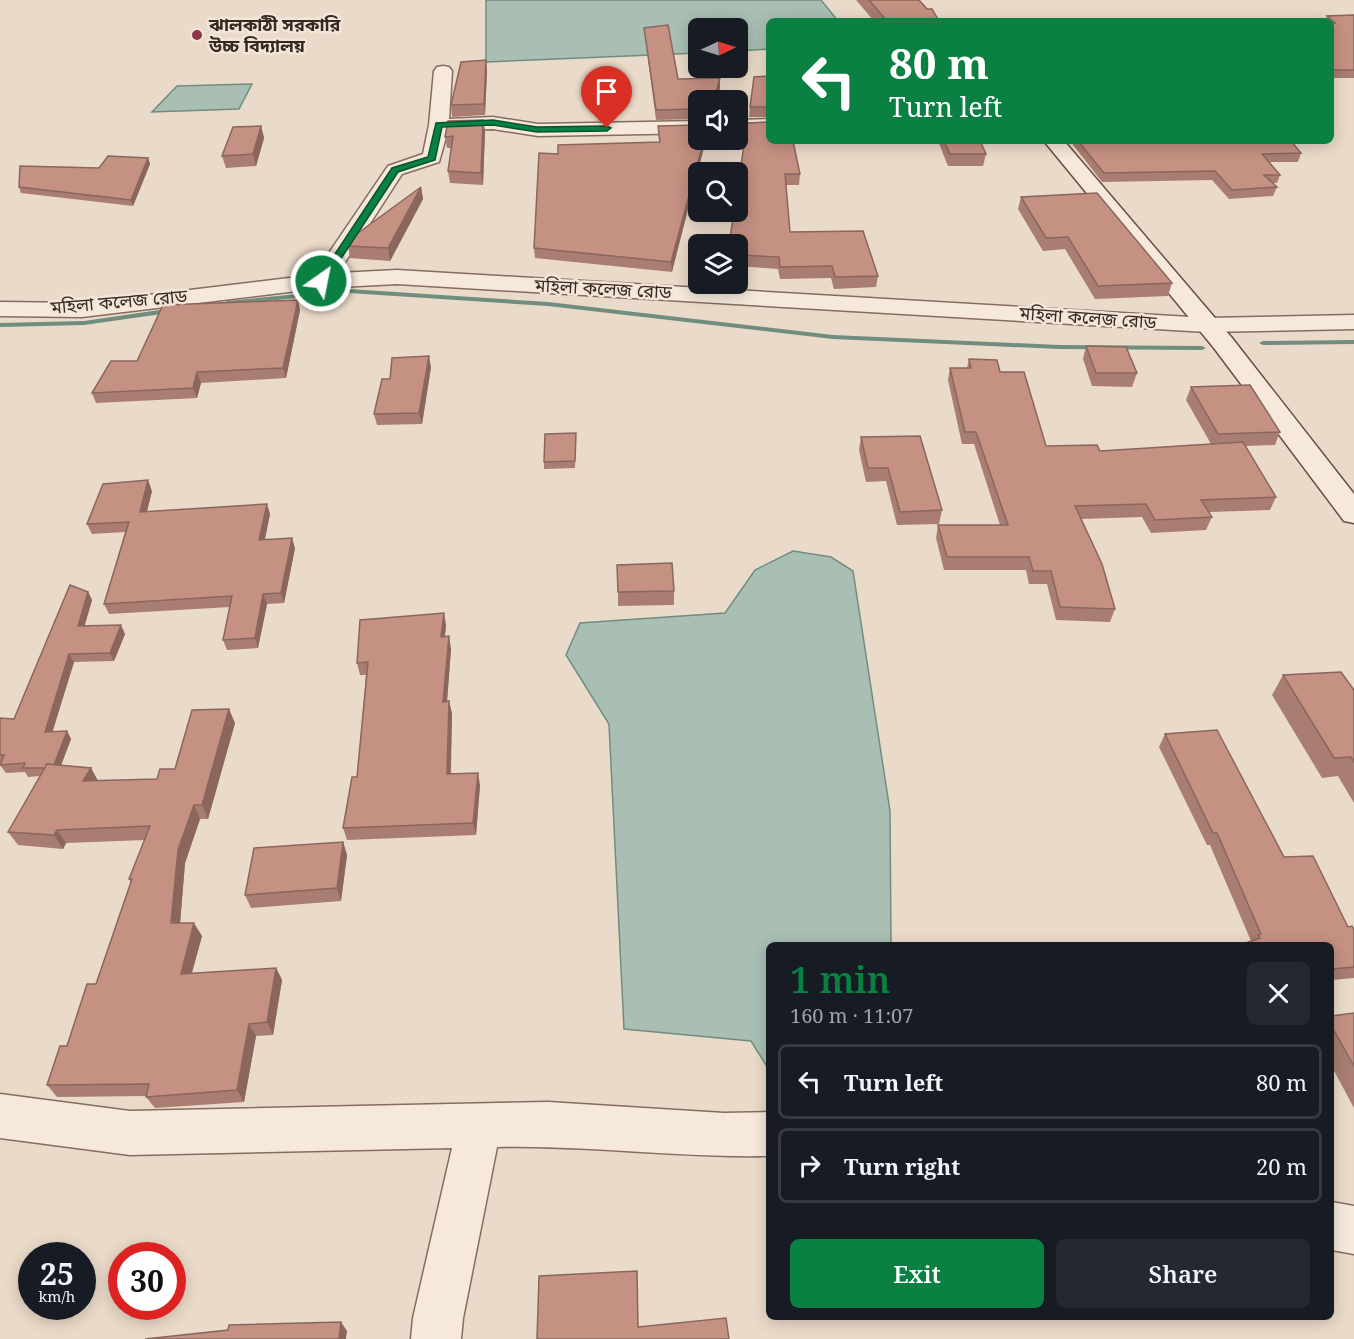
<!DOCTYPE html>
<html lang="en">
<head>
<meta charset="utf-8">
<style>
	body { margin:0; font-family:"Noto Serif","Noto Sans Bengali",serif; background:#242831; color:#f1f3f6; height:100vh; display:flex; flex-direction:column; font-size:22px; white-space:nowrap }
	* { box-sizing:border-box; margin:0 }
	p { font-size:20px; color:#9ea1a6 }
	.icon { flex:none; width:33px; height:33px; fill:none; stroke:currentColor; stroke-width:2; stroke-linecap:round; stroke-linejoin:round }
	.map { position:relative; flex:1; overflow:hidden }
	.drawer { position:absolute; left:766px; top:942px; width:568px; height:378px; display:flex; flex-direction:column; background:#171b24; border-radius:9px; box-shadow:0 3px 15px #0003 }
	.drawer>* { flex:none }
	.hud { position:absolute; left:766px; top:18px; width:568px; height:126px; border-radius:9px; box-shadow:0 3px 15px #0003; background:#0b8043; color:#fff; overflow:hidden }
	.needle { width:39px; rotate:86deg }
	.controls { position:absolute; left:688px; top:18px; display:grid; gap:12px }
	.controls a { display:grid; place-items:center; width:60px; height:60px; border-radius:9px; background:#171b24; box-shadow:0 3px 15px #0003; font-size:30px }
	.speed { position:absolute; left:18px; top:1242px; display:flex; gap:12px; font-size:30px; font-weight:700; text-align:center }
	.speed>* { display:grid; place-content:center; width:78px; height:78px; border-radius:50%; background:#171b24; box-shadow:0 3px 15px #0003; line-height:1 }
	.speed small { font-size:15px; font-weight:400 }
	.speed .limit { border:9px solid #d22; background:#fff; color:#111 }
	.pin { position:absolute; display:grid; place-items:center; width:51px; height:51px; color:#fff; margin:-62px -26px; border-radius:50% 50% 50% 0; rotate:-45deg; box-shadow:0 0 6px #0007 }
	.pin .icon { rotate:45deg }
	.me { position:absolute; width:66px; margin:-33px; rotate:33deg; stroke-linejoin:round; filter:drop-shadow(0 0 4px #0008) }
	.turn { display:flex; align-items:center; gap:21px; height:126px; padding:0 24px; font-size:27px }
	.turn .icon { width:78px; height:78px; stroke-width:2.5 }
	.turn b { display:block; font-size:42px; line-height:51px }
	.round { display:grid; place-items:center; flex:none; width:63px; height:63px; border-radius:9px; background:#242831 }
	.overview { display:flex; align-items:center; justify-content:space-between; height:102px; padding:0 24px }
	h1 { font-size:36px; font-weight:600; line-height:45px; color:#0b8043 }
	.action { display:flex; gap:12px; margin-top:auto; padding:12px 24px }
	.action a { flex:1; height:69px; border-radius:9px; background:#0b8043; color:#fff; font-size:24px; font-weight:600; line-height:69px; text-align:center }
	.action a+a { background:#242831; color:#f1f3f6 }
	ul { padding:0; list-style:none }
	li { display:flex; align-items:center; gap:18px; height:75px; margin:0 12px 9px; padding:0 12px; border:3px solid #363941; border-radius:9px }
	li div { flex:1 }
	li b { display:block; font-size:22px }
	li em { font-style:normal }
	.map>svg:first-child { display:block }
	.water { fill:#a9bfb4; stroke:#708d80; stroke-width:1.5 }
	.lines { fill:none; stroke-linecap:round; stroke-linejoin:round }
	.stream { fill:#708d80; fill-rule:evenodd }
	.street-casing { stroke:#856c5f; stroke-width:3 }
	.secondary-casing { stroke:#674e42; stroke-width:3 }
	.street { fill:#f6e9dc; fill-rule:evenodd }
	.secondary { fill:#f6e9dc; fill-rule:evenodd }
	.wall { fill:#a97d71 }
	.shaded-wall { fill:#8a665c }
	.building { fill:#c59183; stroke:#8a665c; stroke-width:1.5 }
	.route { fill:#0b8043; stroke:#07532c; stroke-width:1.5 }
	.poi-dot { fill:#8e3547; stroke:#f3e6d8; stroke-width:2 }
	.labels { text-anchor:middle; stroke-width:5; stroke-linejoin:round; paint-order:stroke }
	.far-poi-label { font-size:18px; font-weight:bold; fill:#372821; stroke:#f3e6d8; text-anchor:start }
	.far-street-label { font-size:18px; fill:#372821; stroke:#f3e6d8 }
</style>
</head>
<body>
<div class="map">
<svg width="1354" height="1339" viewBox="0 0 1354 1339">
	<rect width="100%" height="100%" fill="#eadac9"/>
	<g class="water">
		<path d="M486 0H821L838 21H770L769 49 738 51V28H699V53L486 62Z"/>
		<path d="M252 84 239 109 152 112 177 86Z"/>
		<path d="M793 551 831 557 853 571 890 811 891 945H770L769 1070 751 1041 624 1029 609 724 566 655 580 623 725 613 755 570Z"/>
	</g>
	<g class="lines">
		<g class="stream">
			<path d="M349 289 548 302 833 335 1059 345 1202 346 1206 348 1202 350 1059 349 833 339 548 306 349 293 227 305 223 303 227 301Z"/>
			<path d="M173 308 177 310 176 312 84 325 0 327V323L84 321Z"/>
			<path d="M1354 340V344L1263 345 1259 343 1263 341Z"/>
		</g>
		<defs>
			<g id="street">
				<path d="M443 66 449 67 452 71 449 119 493 117 538 124 699 121V133L538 136 493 129 448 130 439 162 402 174 338 273 397 270 1207 318 1354 315V329L1207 332 397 284 321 288 82 317 0 316V302L82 303 314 275 388 166 423 154 429 125 434 71 437 67Z"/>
				<path d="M770 119V131L738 132V120Z"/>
				<path d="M0 1094 130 1111 548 1102 724 1113 770 1112V1156C678 1158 588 1145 497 1147L463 1318 461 1339H411L413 1318 452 1148 130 1155 0 1138Z"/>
				<path d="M1332 1202 1354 1206V1254L1332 1250Z"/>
			</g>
			<path id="secondary" d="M1044 141H1064L1232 338 1354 494V523L1344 521 1214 348Z"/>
		</defs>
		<use href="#street" class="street-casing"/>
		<use href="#secondary" class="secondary-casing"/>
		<use href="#street" class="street"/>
		<use href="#secondary" class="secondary"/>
	</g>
	<g class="wall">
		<path d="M856 0H919L939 21H874Z"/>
		<path d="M1354 15V78H1332V21H1325L1327 16Z"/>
		<path d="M644 28 678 79 720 78V87L717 100H699V119L656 120 645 37Z"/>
		<path d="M486 60 487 71 485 115 452 117 451 105Z"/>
		<path d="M770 76V117H749L750 107Z"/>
		<path d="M747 123 800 174 799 185H786L790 232 878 276 876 287 834 289 831 278 780 279 778 269 738 266V244Z"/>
		<path d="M699 125 672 272 535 258 534 248 558 154 659 142 658 126Z"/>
		<path d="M261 126 264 138 256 166 226 168 222 156Z"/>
		<path d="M485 131 483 185 450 183 448 171 451 148H447L445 137Z"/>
		<path d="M938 141H980L986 154 983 166H948Z"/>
		<path d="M1070 141H1294L1293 143 1301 153 1298 162H1270L1280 175 1277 183H1273L1277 187 1273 196 1229 199 1212 180 1102 182Z"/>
		<path d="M148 158 150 164 133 206 21 193 19 187Z"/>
		<path d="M421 187 423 199 390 261 350 258 348 246Z"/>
		<path d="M1021 197 1172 283 1168 296 1095 299 1065 249 1043 251 1018 209Z"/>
		<path d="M300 310 286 378 201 383 197 398 96 403 92 393 137 361Z"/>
		<path d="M1086 346 1137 373 1132 387 1092 386 1083 359Z"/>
		<path d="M969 359 1000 372 1046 446 1100 451 1211 444 1186 400 1191 387 1280 432 1275 445 1245 446 1276 497 1270 510 1209 512 1212 517 1206 530 1151 533 1142 517 1081 519 1115 609 1110 622 1056 620 1047 584H1029L1026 570H944L936 538 938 525H1000L974 444H962L948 380 950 368H967Z"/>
		<path d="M431 367 422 424 377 425 374 414 390 379Z"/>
		<path d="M861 437 942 510 939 524 897 525 886 481 866 482 859 450Z"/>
		<path d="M576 440 575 468 544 469V462Z"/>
		<path d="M152 491 147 512 270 514 265 540 295 548 284 603 267 604 258 648 227 650 223 640 230 607 109 614 104 604 125 532 92 534 87 524Z"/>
		<path d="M674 591V605L618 606V592Z"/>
		<path d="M88 592 92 600 84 626 125 634 114 661 74 662 52 732 67 731 71 739 61 765 91 768 98 781 157 779 175 769 235 723 208 819H200L185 863 180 923 202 936 192 973 276 968 282 980 273 1035 256 1036 244 1102 155 1108 146 1097 147 1096 57 1097 47 1085 96 984 131 883 129 879 145 840 66 843 63 849 18 845 8 832 40 776 28 777 25 772 6 773 0 765 1 763H0V718L14 719Z"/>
		<path d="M444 613 446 626 445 636 451 649 447 702 449 701 452 714 451 774 480 785 476 835 347 840 343 828 357 777 366 675H360L357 663Z"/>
		<path d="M1283 675 1354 690V803L1338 776 1322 778 1272 695Z"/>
		<path d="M1165 734 1284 857 1348 927 1354 930V978L1332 980V945L1251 941 1210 845H1207L1159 747Z"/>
		<path d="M343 842 347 855 341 901 251 908 245 895Z"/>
		<path d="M1354 1013V1108L1332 1067V1016Z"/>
	</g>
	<g class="shaded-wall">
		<path d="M486 60 487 71 485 115 484 104Z"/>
		<path d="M720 78V87L717 100H714Z"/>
		<path d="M483 120 485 131 483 185 481 173Z"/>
		<path d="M261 126 264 138 256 166 253 154Z"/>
		<path d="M704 140H706L672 272 671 262Z"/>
		<path d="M148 158 150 164 133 206 131 200Z"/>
		<path d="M421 187 423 199 390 261 388 248Z"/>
		<path d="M298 300 300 310 286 378 283 368Z"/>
		<path d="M429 356 431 367 422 424 419 413Z"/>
		<path d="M197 372 201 383 197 398 193 388Z"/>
		<path d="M148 480 152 491 144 522 140 512Z"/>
		<path d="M267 504 270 514 262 551 259 540Z"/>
		<path d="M292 538 295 548 284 603 281 593Z"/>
		<path d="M88 592 92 600 82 635 78 626Z"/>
		<path d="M263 594 267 604 258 648 255 638Z"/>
		<path d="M444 613 446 626 443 649 441 637Z"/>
		<path d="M121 625 125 634 114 661 110 653Z"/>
		<path d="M449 636 451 649 446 714 443 702Z"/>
		<path d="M69 654 74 662 50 740 45 732Z"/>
		<path d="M449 701 452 714 450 786 447 774Z"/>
		<path d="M229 709 235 723 208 819 202 805Z"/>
		<path d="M67 731 71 739 57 776 52 768Z"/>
		<path d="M91 768 98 781H83Z"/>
		<path d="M478 773 480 785 476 835 473 823Z"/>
		<path d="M194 805 200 819 185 863 179 936 171 923 178 850Z"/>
		<path d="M57 830 66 843 63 849 54 835Z"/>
		<path d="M343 842 347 855 341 901 337 888Z"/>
		<path d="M194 923 202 936 188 986 181 974Z"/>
		<path d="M276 968 282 980 273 1035 267 1022Z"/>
		<path d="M249 1024 256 1036 244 1102 237 1090Z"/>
		<path d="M341 1322 347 1331 346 1339H339Z"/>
	</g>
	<g class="building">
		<path d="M869 0H919L927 9H932L939 21H887Z"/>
		<path d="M1354 15V70H1332V24L1335 23 1327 16Z"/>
		<path d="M668 25 678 79 720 78 714 100H699V109L656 110 644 28Z"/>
		<path d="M486 60 484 104 451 105 461 62Z"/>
		<path d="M770 76V107H750L754 77Z"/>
		<path d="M483 120 481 173 448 171 453 136 445 137 448 121Z"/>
		<path d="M770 122V141H793L800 174H785L790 232 863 231 878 276 835 277 832 266 780 267 779 257 738 255V244H729L734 212H738V187L747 123Z"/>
		<path d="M699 125V140H704L671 262 534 248 539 153 558 154V145L660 142 658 126Z"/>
		<path d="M261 126 253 154 222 156 233 127Z"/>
		<path d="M944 141H980L986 154H950Z"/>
		<path d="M1078 141H1291L1301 153 1262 154 1280 175H1264L1277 187 1232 190 1215 171 1104 173Z"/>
		<path d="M108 156 148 158 131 200 19 187 20 166 99 168Z"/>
		<path d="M421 187 388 248 348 246 354 236Z"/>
		<path d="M1097 193 1172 283 1098 286 1068 237 1046 238 1021 197Z"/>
		<path d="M298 300 283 368 197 372 193 388 92 393 111 361H137L163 305Z"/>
		<path d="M1086 346 1126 347 1137 373H1096Z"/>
		<path d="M429 356 419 413 374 414 382 379H390L392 358Z"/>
		<path d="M969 359 997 360 1000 372H1024L1046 446 1097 445 1100 451 1243 442 1276 497 1201 500 1212 517 1155 520 1146 504 1075 506 1102 564 1115 609 1060 607 1051 571H1033L1029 557H947L938 525H1008L976 432H965L950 368H971Z"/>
		<path d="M1250 385 1280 432 1218 434 1191 387Z"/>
		<path d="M576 433 575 461 544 462 545 434Z"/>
		<path d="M920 436 942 510 900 512 888 468H868L861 437Z"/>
		<path d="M148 480 140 512 267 504 259 540 292 538 281 593 263 594 255 638 223 640 232 596 104 604 129 522 87 524 103 484Z"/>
		<path d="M672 563 674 591 618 592 617 565Z"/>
		<path d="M70 585 88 592 78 626 121 625 110 653 69 654 45 732 67 731 54 765 47 764 45 768H23L25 763 0 765 4 755H0V718L14 719Z"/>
		<path d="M444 613 441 637 449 636 443 702 449 701 447 774 478 773 473 823 343 828 352 777H357L368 662 357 663 360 620Z"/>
		<path d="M1341 672 1354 690V762L1351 757 1334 758 1283 675Z"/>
		<path d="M229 709 202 805H194L178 850 171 923H194L181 974 276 968 267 1022 249 1024 237 1090 146 1097 149 1084 47 1085 60 1046H67L87 984H96L132 879H129L150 826 57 830 54 835 8 832 47 764 91 768 83 781 157 779 160 769H175L192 710Z"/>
		<path d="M1217 730 1284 857 1313 856 1348 927 1352 926 1354 930V967L1332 969V945H1240L1260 938 1258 935 1261 934 1217 833H1213L1165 734Z"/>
		<path d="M343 842 337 888 245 895 254 848Z"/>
		<path d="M1354 1013V1066L1332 1027V1016Z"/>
		<path d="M637 1271 638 1327 726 1318 729 1339H537L539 1276Z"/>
		<path d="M341 1322 339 1339H145L228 1330 229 1325Z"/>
	</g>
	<path class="route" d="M493 120 537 127 607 126 611 128 607 131 537 132 493 125 442 127 435 160 398 172 325 283H318L317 281 392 168 428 157 436 123Z"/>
	<circle class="poi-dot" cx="197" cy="35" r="6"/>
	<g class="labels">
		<g class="far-poi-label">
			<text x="209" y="31">ঝালকাঠী সরকারি<tspan x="209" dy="21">উচ্চ বিদ্যালয়</tspan></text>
		</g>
		<g class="far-street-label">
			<text transform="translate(603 289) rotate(3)" y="6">মহিলা কলেজ রোড</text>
			<text transform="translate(119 302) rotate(-5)" y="6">মহিলা কলেজ রোড</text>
			<text transform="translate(1088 318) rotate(4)" y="6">মহিলা কলেজ রোড</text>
		</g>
	</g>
</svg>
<div class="controls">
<a><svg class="needle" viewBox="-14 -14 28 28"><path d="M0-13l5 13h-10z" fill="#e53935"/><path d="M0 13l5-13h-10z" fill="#9ea1a6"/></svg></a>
<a><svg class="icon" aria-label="sound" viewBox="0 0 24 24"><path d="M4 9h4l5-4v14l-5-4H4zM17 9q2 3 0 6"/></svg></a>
<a><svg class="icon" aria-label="search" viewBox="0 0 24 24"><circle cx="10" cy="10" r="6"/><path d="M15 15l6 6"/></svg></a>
<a><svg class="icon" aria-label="layers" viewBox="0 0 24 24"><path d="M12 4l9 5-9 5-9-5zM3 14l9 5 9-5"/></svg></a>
</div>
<div class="speed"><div>25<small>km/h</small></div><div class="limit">30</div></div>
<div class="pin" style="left:607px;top:128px;background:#d93025"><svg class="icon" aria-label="arrive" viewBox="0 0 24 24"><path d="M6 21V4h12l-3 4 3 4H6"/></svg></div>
<svg class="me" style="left:321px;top:281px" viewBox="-20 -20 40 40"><circle r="17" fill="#0b8043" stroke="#fff" stroke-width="3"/><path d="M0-11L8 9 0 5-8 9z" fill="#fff"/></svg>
<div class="hud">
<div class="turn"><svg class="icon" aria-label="left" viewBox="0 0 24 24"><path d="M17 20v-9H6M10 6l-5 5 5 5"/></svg><div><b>80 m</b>Turn left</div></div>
</div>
<section class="drawer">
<div class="overview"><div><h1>1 min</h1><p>160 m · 11:07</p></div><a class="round"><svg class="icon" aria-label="close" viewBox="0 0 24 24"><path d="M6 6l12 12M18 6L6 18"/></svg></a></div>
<ul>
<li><svg class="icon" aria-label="left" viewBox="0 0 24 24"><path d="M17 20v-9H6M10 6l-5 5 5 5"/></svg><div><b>Turn left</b></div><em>80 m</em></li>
<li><svg class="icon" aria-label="right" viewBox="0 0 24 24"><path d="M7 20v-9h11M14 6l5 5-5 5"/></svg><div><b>Turn right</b></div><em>20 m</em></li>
</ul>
<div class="action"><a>Exit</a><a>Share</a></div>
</section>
</div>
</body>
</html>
